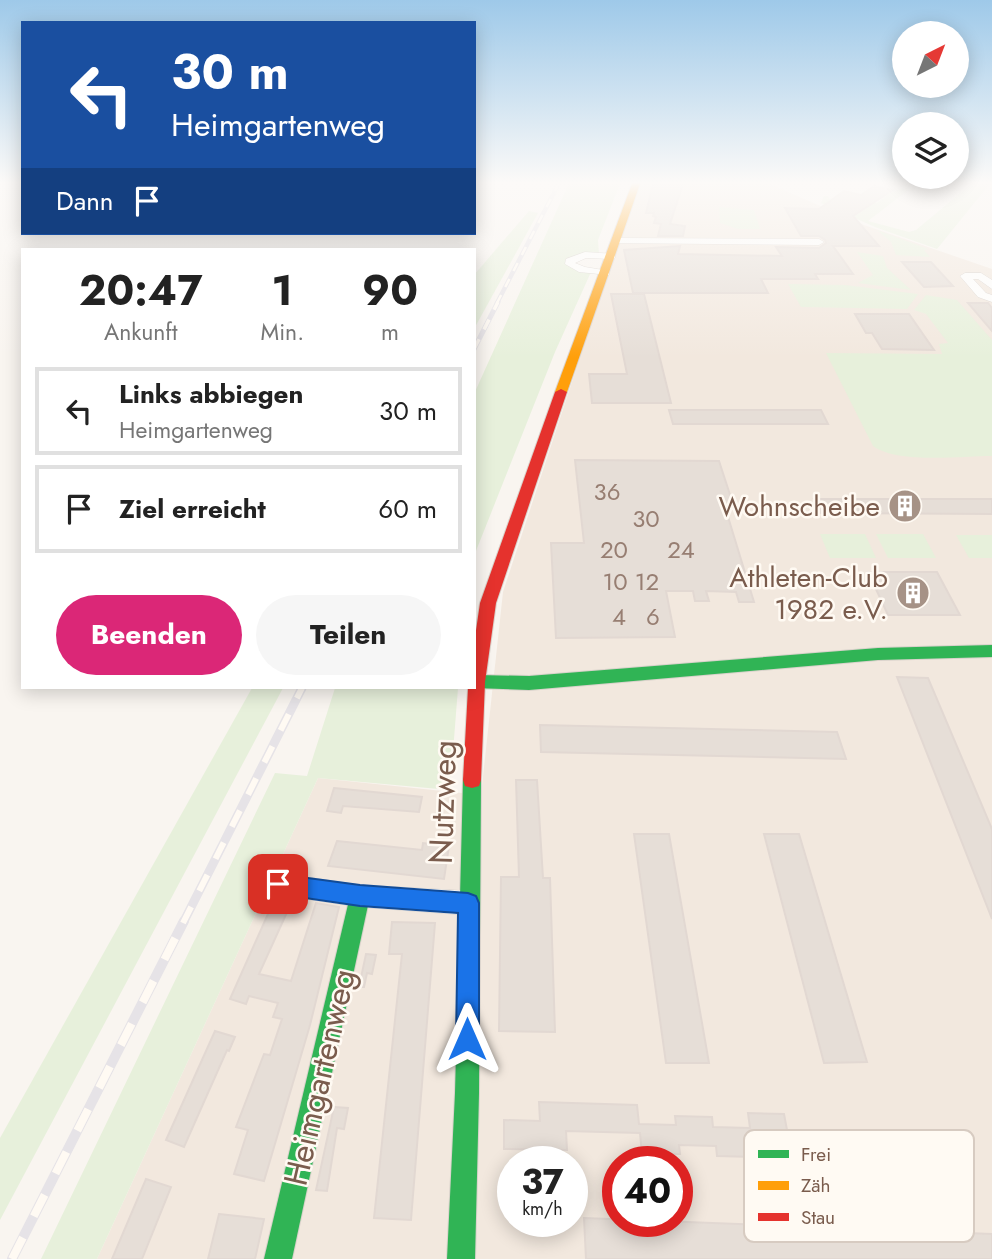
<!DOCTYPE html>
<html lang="de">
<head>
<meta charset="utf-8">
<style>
	body { margin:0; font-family:Jost,sans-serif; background:#f6f6f6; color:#222; height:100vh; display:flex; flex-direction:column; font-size:26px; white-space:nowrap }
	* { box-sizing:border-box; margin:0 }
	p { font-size:23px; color:#767676 }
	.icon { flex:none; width:38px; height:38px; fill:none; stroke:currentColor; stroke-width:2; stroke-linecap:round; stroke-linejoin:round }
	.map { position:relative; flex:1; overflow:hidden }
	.side { position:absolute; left:21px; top:248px; width:455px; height:441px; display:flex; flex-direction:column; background:#fff; border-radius:0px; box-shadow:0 4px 18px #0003 }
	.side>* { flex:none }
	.top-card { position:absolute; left:21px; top:21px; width:455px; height:214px; border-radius:0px; box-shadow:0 4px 18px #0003; background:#1a4fa0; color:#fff; overflow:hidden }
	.needle { width:46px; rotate:42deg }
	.fabs { position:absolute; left:892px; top:21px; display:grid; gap:14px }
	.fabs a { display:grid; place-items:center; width:77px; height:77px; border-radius:50%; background:#fff; box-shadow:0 4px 18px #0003; font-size:35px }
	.speed { position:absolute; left:497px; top:1146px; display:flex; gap:14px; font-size:35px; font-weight:700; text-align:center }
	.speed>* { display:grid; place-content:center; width:91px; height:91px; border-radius:50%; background:#fff; box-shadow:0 4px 18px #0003; line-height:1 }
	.speed small { font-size:18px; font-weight:400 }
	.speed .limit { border:10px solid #d22; background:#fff; color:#111 }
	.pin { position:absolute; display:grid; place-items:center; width:60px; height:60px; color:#fff; margin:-30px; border-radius:14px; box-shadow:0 4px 10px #0006 }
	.me { position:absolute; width:77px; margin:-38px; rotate:0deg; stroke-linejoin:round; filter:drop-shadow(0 0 5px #0008) }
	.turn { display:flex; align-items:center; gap:24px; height:147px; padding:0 35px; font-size:32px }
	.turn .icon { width:91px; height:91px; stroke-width:2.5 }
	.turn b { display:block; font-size:49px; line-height:60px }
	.then { display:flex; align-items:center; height:66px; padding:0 35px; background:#0003; gap:14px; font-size:26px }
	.eta { display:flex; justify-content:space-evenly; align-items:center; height:119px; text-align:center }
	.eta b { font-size:42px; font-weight:700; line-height:49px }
	.cta { display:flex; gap:14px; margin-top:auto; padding:14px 35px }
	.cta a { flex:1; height:80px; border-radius:42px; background:#db2777; color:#fff; font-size:28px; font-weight:700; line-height:80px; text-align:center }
	.cta a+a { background:#f6f6f6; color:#222 }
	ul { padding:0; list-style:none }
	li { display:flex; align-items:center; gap:21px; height:88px; margin:0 14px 10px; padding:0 21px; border:4px solid #e0e0e0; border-radius:0px }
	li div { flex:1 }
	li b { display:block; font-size:26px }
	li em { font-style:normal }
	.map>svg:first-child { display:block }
	.residential { fill:#f2e8de; fill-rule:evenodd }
	.green { fill:#e7f0db }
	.building { fill:#e6ded7; stroke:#e2d8d2; stroke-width:2 }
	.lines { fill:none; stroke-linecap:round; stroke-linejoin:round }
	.street-casing { stroke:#d7d1cb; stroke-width:1 }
	.fast-casing { stroke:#d9d2cb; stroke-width:2 }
	.slow-casing { stroke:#d9d2cb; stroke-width:2 }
	.jam-casing { stroke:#d9d2cb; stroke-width:2 }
	.street { fill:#fefefd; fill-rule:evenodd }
	.fast { fill:#30b455; fill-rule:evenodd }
	.slow { fill:#ff9f0a; fill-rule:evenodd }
	.jam { fill:#e5322d; fill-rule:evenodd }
	.rail-far3-casing { stroke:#e6e3e7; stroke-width:4.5 }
	.rail-far2-casing { stroke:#e6e3e7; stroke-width:5 }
	.rail-far1-casing { stroke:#e6e3e7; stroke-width:9 }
	.rail-casing { stroke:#e6e3e7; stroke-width:10 }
	.rail-far3 { stroke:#fffaf3; stroke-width:2.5; stroke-dasharray:9; stroke-linecap:butt }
	.rail-far2 { stroke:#fffaf3; stroke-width:3.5; stroke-dasharray:11; stroke-linecap:butt }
	.rail-far1 { stroke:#fffaf3; stroke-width:6; stroke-dasharray:18; stroke-linecap:butt }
	.rail { stroke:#fffaf3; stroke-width:8; stroke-dasharray:24; stroke-linecap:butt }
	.route { fill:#1a73e8; stroke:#114b97; stroke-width:2 }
	.labels { text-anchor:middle; stroke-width:5; stroke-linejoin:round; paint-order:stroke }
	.number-label { font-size:24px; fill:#977e72 }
	.poi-label { font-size:28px; fill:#7a5c4d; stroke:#fffaf3; text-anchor:end }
	.near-street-label { font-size:33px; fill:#7a5c4d; stroke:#fffaf3 }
	.key { fill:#fffaf3; stroke:#d7cbc1; stroke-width:2 }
	.key-label { font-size:19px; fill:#7a5c4d }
</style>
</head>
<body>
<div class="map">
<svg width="992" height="1259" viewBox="0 0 992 1259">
	<rect width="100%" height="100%" fill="#f9f5f0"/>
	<path class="residential" d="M638 181H763L864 225 992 269V1259H97L318 778 481 795 503 592ZM513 1162H572V1222H513ZM618 1162H677V1222H618Z"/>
	<g class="green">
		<path d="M570 181H621L598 240 599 255 570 261 591 272 555 352 474 556V394Z"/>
		<path d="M975 181H992L937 249 875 227 821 203 824 196H828L833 204 858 214 871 201 877 203C888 195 895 187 908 190L868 221 909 232 916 230Z"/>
		<path d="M719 207 754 210 760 229H738L720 223Z"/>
		<path d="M529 211 538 213 474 329V275Z"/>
		<path d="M877 230 928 249 924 250 930 257 896 255 891 242Z"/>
		<path d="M857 252 883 256 887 268 911 290 858 283 873 275Z"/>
		<path d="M788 284 845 285 918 294 907 309 801 307Z"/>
		<path d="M926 295 957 300 992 340V456C961 456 897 464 873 446L826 353 942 354 939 344 948 343 926 314 914 310Z"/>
		<path d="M820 534H865L876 558H830Z"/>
		<path d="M876 534H923L936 558H888Z"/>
		<path d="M956 535H992V558H969Z"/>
		<path d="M252 688H283L0 1220V1138Z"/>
		<path d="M335 688H458L450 790 318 778 97 1259H41L275 773 307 776Z"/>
	</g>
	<g class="building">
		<path d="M654 181H684L670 224 685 226 683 236H658L661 224 654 223 656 217 653 216 654 213H646Z"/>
		<path d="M874 186 893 190 853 216 879 246H833L853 274H815L818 279H761L768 293H633L624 250 680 246 678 254 782 256 776 247 819 248 826 243 825 240 819 236H801L785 208 819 209 844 191 861 195Z"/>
		<path d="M902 262H931L953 286 924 287Z"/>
		<path d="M611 294H644L671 403H592L589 374H627Z"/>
		<path d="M968 303H988L992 308V331Z"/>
		<path d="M855 314H909L934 350 882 349 872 333H866Z"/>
		<path d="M669 410H821L828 424H673Z"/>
		<path d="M575 460 719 461 734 507H725L754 602H739L736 592 706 591 709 601H695L693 591H666L675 637 556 638 551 543H584Z"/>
		<path d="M814 499H992V514L821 513Z"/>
		<path d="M868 572H937L960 615H888Z"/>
		<path d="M897 677 928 678 992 829V919Z"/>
		<path d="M540 725 837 732 846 759 541 752Z"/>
		<path d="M516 780H537L543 878H550L555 1032 499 1031 501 877H519Z"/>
		<path d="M334 788 422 797 419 812 343 806 341 813 327 811Z"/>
		<path d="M634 834H669L709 1063H666Z"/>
		<path d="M764 834H799L867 1062 824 1063Z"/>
		<path d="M337 841 422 850 423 843 449 846 444 879 328 866Z"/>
		<path d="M316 903 339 907 310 1025 264 1181 234 1174 248 1130 236 1127 264 1054 270 1055 282 1019 273 1017 278 1003 249 996 246 1004 230 999 272 905 288 910 259 974 291 981Z"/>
		<path d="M392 922 435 923 411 1220 374 1218 402 954H389Z"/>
		<path d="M366 954 376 955 372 974 367 973 364 987H359Z"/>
		<path d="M215 1031 235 1037 229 1051 227 1050 184 1147 166 1140Z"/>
		<path d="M539 1102 637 1105 639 1124 676 1125 675 1116 712 1117 713 1127 750 1128 748 1113 784 1114 787 1130H800L806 1160 793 1159 795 1170 757 1169 755 1157 717 1156 716 1146 679 1145 680 1154H642L640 1133 566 1131 567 1150 504 1149V1120L540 1121Z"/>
		<path d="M334 1107 348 1108 344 1129 337 1128 327 1191 316 1190Z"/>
		<path d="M146 1179 171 1187 142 1259H112Z"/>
		<path d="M219 1214 264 1219 255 1259H208Z"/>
		<path d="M584 1218 992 1234V1259H586Z"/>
	</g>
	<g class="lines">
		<defs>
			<g id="street">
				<path d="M617 238 819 239 824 242 819 245 614 243V239Z"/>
				<path d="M585 252 615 254V258L611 259 586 258 575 263 585 267 609 271V275L579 272 565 264 566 259Z"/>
				<path d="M981 273 992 280V289L978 279H973L986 293 992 295V302L978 297 960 276 965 273Z"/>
				<path d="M278 873 360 885 468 891 476 895 480 903 476 911 468 915 360 907 278 895 270 892 267 884 270 876Z"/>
			</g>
			<g id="fast">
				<path d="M992 645V657L878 660 529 690 474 688V676L477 675 529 676 878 648Z"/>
				<path d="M472 772 479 774 481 780 479 1093 475 1259H447L455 1093 463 780 465 774Z"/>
				<path d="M360 886 367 889 370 896 292 1259H264L350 896 353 889Z"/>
			</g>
			<path id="slow" d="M633 181H641L567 392 557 394 555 392Z"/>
			<path id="jam" d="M561 389 567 392 496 603 485 682 481 780 479 786 472 788 465 786 463 780 468 688H474V644L480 603 555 392Z"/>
		</defs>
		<use href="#street" class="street-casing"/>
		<use href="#fast" class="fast-casing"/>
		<use href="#slow" class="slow-casing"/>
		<use href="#jam" class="jam-casing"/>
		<use href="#street" class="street"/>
		<use href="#fast" class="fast"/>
		<use href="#slow" class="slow"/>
		<use href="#jam" class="jam"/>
		<defs>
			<path id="rail-far3" d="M497 303 560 181"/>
			<path id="rail-far2" d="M474 349 498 302"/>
			<path id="rail-far1" d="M183 923 302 688"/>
			<path id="rail" d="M12 1259 184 921"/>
		</defs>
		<use href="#rail-far3" class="rail-far3-casing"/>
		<use href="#rail-far2" class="rail-far2-casing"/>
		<use href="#rail-far1" class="rail-far1-casing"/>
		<use href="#rail" class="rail-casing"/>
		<use href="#rail-far3" class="rail-far3"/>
		<use href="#rail-far2" class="rail-far2"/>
		<use href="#rail-far1" class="rail-far1"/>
		<use href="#rail" class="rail"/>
	</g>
	<linearGradient id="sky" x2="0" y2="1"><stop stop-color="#9ec9e9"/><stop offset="0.51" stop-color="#fcfaf8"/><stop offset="1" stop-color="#fcfaf8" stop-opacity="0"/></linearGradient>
	<rect width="992" height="358" fill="url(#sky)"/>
	<path class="route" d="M278 874 360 885 468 893 476 896 479 903V1039L476 1047 467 1050 459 1047 456 1039 458 913 360 906 278 894 271 891 268 884 271 877Z"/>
	<defs>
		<symbol id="building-disc" viewBox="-11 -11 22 22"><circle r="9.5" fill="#a69286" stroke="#fffaf3"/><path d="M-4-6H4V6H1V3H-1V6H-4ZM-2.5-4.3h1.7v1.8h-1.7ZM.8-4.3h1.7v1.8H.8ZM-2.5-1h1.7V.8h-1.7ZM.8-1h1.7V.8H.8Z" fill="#fff"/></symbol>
	</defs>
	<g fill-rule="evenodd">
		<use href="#building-disc" x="886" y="487" width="38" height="38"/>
		<use href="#building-disc" x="894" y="574" width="38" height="38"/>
	</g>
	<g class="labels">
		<g class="number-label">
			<text x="607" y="500">36</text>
			<text x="646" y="527">30</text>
			<text x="614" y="558">20</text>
			<text x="681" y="558">24</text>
			<text x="615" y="590">10</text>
			<text x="647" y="590">12</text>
			<text x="619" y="625">4</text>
			<text x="653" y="625">6</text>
		</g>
		<g class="poi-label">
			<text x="880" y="516">Wohnscheibe</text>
			<text x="888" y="587">Athleten-Club<tspan x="888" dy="32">1982 e.V.</tspan></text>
		</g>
		<g class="near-street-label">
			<text transform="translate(442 802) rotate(-88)" y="12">Nutzweg</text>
			<text transform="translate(319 1077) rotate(-77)" y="12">Heimgartenweg</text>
		</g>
	</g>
	<rect x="744" y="1130" width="230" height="112" rx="10" class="key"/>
	<rect x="758" y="1150" width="31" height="8" fill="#30b455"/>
	<rect x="758" y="1181" width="31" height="9" fill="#ff9f0a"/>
	<rect x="758" y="1213" width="31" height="8" fill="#e5322d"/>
	<g class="key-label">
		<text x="801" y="1161">Frei</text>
		<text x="801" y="1192">Zäh</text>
		<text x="801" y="1224">Stau</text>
	</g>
</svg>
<div class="fabs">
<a><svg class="needle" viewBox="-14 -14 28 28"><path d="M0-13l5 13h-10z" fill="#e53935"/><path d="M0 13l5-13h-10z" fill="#767676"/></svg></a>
<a><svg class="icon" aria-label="layers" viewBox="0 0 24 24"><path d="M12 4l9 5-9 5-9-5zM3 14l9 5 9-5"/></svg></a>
</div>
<div class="speed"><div>37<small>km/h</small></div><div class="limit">40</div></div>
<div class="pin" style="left:278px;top:884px;background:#d93025"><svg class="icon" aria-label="arrive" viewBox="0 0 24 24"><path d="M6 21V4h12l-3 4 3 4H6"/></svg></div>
<svg class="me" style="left:467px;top:1039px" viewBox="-20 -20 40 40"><path d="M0-17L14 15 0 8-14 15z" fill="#1a73e8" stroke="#fff" stroke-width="4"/></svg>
<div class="top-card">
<div class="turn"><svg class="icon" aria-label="left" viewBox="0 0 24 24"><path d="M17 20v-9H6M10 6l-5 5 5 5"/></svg><div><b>30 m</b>Heimgartenweg</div></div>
<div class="then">Dann<svg class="icon" aria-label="arrive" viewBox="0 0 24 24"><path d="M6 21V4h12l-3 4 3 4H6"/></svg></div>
</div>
<section class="side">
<div class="eta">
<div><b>20:47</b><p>Ankunft</p></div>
<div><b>1</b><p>Min.</p></div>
<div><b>90</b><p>m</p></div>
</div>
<ul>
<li><svg class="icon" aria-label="left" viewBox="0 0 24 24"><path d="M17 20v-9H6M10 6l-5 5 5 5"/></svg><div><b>Links abbiegen</b><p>Heimgartenweg</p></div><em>30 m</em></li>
<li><svg class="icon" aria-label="arrive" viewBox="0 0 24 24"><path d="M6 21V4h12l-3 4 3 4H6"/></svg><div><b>Ziel erreicht</b></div><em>60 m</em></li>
</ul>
<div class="cta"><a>Beenden</a><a>Teilen</a></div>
</section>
</div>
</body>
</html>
